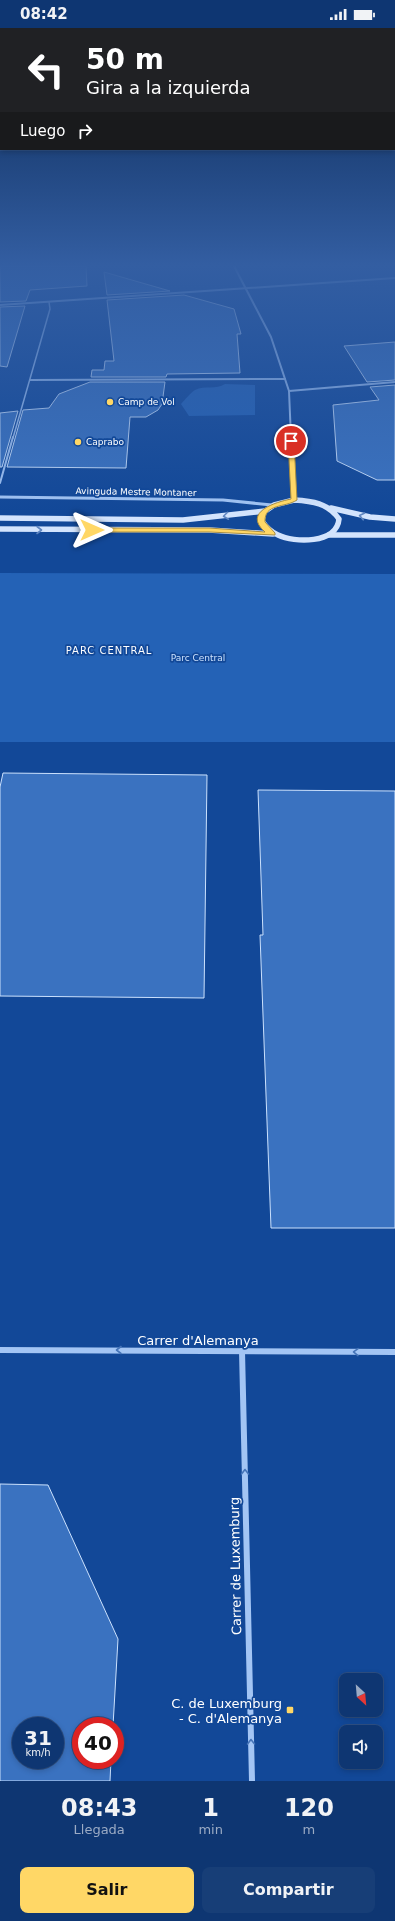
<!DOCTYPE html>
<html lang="es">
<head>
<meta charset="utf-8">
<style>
	body { margin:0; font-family:"DejaVu Sans",sans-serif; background:#173e77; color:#f1f3f6; height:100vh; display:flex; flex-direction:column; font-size:15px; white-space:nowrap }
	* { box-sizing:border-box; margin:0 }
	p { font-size:13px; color:#9babc4 }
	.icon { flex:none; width:22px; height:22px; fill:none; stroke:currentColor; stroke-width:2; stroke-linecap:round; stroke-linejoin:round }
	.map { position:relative; height:1753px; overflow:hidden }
	.details { display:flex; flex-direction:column; background:#0e3672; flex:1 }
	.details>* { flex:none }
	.hud { position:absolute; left:0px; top:0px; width:395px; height:122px; box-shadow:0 2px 6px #0003,0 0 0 1px #2e5084; background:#202124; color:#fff; overflow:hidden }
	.needle { width:26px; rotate:154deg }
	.buttons { position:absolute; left:339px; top:1645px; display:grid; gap:8px }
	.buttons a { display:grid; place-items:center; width:44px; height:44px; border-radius:8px; background:#0e3672; box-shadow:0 2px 6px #0003,0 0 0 1px #2e5084; font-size:20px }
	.speed { position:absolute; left:12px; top:1689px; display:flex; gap:8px; font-size:20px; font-weight:700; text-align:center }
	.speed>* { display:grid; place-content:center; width:52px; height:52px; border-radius:50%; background:#0e3672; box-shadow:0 2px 6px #0003,0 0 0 1px #2e5084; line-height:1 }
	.speed small { font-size:10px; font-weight:400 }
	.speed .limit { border:6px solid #d22; background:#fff; color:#111 }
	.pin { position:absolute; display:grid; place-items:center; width:34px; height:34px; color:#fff; margin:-17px; border:2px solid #fff; border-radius:50%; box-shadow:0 1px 4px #0007 }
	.me { position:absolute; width:44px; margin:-22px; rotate:90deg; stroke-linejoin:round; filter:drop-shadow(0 0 3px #0008) }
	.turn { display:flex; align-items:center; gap:14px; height:84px; padding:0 20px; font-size:18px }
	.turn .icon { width:52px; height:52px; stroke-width:2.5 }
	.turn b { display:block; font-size:28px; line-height:34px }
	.then { display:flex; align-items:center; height:38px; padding:0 20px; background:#0003; gap:8px; font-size:15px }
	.eta { display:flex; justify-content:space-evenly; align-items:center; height:68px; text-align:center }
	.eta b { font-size:24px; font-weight:600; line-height:28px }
	.action { display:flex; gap:8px; margin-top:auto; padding:8px 20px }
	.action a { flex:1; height:46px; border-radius:8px; background:#ffd766; color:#111; font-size:16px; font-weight:600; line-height:46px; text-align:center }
	.action a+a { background:#173e77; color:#f1f3f6 }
	.status { display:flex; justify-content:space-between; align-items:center; height:28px; padding:0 20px; background:#0e3672; direction:ltr }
	.status svg { height:11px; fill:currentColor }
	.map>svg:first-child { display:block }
	.green { fill:#2462b6 }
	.building { fill:#3a72c0; stroke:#cbe1fd; fill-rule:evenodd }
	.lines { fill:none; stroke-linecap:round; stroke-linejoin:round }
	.lane-far1 { stroke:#a3c5f4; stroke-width:1.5 }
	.lane { stroke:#a3c5f4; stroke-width:2 }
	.street-far2 { stroke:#a3c5f4; stroke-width:2 }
	.street-far1 { stroke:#a3c5f4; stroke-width:3 }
	.street { stroke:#a3c5f4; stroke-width:6 }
	.secondary { stroke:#d3e4fd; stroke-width:5.5 }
	.oneway { stroke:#5f86c0 }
	.oneway2 { stroke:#4574b8 }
	.route { fill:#ffd766; stroke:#a68c42 }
	.poi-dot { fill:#ffd766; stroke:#124898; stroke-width:1.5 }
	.labels { text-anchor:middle; stroke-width:3.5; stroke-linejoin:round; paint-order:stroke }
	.far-poi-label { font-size:9px; fill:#fff; stroke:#124898; text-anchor:start }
	.far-street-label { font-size:9px; fill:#fff; stroke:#124898 }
	.far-park-label { font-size:9px; fill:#cbe1fd; stroke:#124898 }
	.far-neighbourhood-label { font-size:10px; letter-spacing:1px; fill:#fff; stroke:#124898 }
	.near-street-label { font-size:13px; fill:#fff; stroke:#124898 }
	.near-poi-label { font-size:13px; fill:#fff; stroke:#124898; text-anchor:end }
</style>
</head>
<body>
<div class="status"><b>08:42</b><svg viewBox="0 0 49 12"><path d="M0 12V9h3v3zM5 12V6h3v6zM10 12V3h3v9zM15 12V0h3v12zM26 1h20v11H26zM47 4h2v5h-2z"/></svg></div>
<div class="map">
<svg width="395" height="1753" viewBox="0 0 395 1753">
	<rect width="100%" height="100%" fill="#124898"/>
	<g class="green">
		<path d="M225 356 255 357V387L189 388 181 376C185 372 190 365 195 362 205 357 216 362 225 356Z"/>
		<path d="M0 545 395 546V714H0Z"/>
	</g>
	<g class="building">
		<path d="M0 238H86L87 258 30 262 26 273 0 274Z"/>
		<path d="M104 244 170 263 107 267Z"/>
		<path d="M184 267 234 281 241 306H237L240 345 167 346 166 349H91L92 342H104L105 333H114L107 272Z"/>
		<path d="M25 278 7 339 0 338V279Z"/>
		<path d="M395 314V352L367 354 344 318Z"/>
		<path d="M90 354H165L162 376 158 382 146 389H130L126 440 7 439 23 382 49 380 59 366Z"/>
		<path d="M395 357V452H377L337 433 333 377 379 372 370 359Z"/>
		<path d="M18 383 2 439H0V385Z"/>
		<path d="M3 745 207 747 204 970 0 968V759Z"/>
		<path d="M258 762 395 763V1200H271L260 907H263Z"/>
		<path d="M0 1456 48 1457 118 1611 113 1698H81V1732H111L110 1753H0ZM21 1698H55V1732H21Z"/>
	</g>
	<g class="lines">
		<path class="lane-far1" d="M13 410 50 281 49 274"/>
		<path class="lane" d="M0 455 13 409"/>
		<g class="street-far2">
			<path d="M234 238 271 309 289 363 291 410"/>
			<path d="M0 277 395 250"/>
			<path d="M30 352 285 351"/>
			<path d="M289 363 395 354"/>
		</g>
		<g class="street-far1">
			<path d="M291 409 294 472"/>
			<path d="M0 469 223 472 272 477"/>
		</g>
		<g class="street">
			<path d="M0 1322 395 1324"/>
			<path d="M242 1323 252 1753"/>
		</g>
		<g class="secondary">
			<path d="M294 472C312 473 328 475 339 491 337 516 294 515 278 507 271 504 266 499 262 493L264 484 274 477Z"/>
			<path d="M331 480 370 489 395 491"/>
			<path d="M0 490 183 492 265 483"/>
			<path d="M0 501 209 502 273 506"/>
			<path d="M329 507H395"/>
		</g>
	</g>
	<defs><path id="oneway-chevron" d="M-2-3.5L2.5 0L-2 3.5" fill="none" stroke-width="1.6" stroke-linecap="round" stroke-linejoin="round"/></defs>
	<g class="oneway">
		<use href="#oneway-chevron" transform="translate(226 488) rotate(173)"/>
		<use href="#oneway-chevron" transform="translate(362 488) rotate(-167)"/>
		<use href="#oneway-chevron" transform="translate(39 502)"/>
	</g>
	<g class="oneway2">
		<use href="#oneway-chevron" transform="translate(119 1322) rotate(-180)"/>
		<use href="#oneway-chevron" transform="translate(356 1324) rotate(-179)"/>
		<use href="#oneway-chevron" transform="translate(245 1444) rotate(-91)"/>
		<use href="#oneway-chevron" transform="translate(251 1714) rotate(-91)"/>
	</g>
	<linearGradient id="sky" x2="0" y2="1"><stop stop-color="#0a2854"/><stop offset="0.49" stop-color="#335ea2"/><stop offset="1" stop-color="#335ea2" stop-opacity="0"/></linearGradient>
	<rect width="395" height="484" fill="url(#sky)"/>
	<path class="route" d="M291 411 294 413 297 472C285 480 264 475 265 494L275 505V507L209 504H92L89 502 92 500H209L265 504C242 484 276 474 291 471L288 413Z"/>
	<g class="poi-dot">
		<circle cx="110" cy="374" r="4"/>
		<circle cx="78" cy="414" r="4"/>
		<rect x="286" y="1678" width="8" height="8" rx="2"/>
	</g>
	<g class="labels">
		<g class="far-poi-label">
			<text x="118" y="377">Camp de Vol</text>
			<text x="86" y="417">Caprabo</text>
		</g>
		<g class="far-street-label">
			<text transform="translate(136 464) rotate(1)" y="3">Avinguda Mestre Montaner</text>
		</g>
		<g class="far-park-label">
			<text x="198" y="633">Parc Central</text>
		</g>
		<g class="far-neighbourhood-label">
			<text x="109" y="626">PARC CENTRAL</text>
		</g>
		<g class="near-street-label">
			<text x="198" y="1317">Carrer d'Alemanya</text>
			<text transform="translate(235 1538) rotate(-91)" y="5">Carrer de Luxemburg</text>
		</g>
		<g class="near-poi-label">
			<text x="282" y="1680">C. de Luxemburg<tspan x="282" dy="15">- C. d'Alemanya</tspan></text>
		</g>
	</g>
</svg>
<div class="buttons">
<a><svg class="needle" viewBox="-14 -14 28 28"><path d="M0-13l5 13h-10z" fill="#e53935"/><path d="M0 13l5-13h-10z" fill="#9babc4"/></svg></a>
<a><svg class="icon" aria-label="sound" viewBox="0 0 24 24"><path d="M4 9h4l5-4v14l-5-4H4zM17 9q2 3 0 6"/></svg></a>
</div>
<div class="speed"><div>31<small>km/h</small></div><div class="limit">40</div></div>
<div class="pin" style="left:291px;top:413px;background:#d93025"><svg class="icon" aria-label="arrive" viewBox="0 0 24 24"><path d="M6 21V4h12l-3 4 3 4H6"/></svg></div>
<svg class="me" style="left:92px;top:502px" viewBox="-20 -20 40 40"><path d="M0-17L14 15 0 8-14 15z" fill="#ffd766" stroke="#fff" stroke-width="4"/></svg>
<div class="hud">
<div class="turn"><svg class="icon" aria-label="left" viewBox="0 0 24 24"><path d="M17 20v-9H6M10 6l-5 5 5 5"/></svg><div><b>50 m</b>Gira a la izquierda</div></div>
<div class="then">Luego<svg class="icon" aria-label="right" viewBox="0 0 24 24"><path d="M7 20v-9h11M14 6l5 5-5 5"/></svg></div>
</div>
</div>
<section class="details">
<div class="eta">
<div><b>08:43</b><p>Llegada</p></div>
<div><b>1</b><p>min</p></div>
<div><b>120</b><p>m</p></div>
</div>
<div class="action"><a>Salir</a><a>Compartir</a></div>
</section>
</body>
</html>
